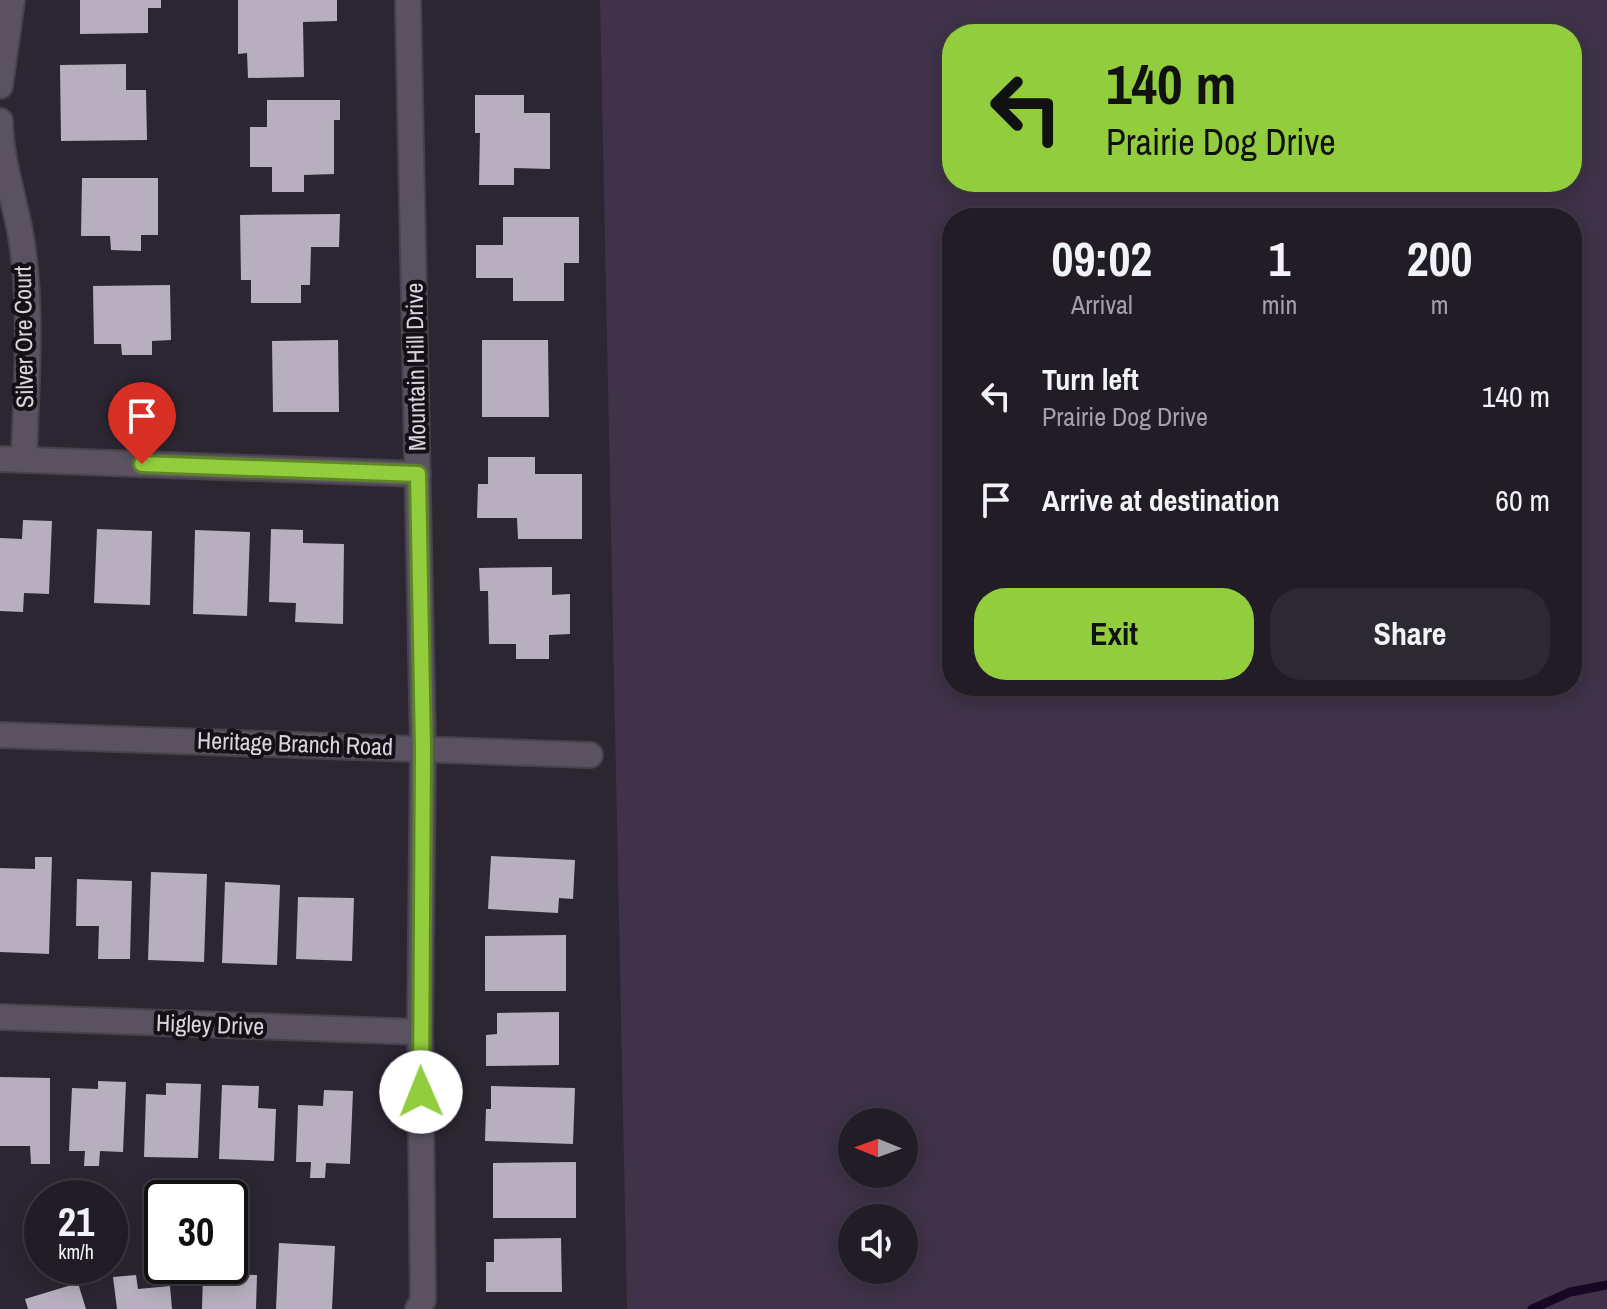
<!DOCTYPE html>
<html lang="en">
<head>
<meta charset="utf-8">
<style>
	body { margin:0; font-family:"Archivo Narrow",sans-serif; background:#2d2932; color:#f1f3f6; height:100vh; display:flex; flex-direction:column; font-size:30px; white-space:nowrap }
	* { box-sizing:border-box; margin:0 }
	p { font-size:26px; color:#a2a1a7 }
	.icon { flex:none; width:44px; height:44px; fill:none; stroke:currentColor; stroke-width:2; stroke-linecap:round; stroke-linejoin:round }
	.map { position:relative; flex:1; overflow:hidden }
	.sheet { position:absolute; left:942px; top:208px; width:640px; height:488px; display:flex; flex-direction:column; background:#211c26; border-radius:32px; box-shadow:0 4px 20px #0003,0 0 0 2px #3e3a43 }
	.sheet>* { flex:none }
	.guide { position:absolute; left:942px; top:24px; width:640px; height:168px; border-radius:32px; box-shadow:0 4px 20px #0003,0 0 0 2px #3e3a43; background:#92cd3e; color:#111; overflow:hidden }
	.needle { width:52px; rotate:271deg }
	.fabs { position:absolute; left:838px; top:1108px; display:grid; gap:16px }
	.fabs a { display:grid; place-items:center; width:80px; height:80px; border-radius:50%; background:#211c26; box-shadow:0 4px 20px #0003,0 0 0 2px #3e3a43; font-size:40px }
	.speed { position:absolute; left:24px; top:1180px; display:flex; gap:16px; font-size:40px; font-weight:700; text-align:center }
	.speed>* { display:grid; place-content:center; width:104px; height:104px; border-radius:50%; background:#211c26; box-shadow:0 4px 20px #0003,0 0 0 2px #3e3a43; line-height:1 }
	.speed small { font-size:20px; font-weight:400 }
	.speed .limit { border:4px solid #111; border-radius:12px; background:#fff; color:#111 }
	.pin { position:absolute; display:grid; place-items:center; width:68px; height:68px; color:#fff; margin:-82px -34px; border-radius:50% 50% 50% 0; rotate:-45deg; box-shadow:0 0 8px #0007 }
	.pin .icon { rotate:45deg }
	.me { position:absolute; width:88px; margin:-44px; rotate:359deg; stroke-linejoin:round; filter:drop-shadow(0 0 6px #0008) }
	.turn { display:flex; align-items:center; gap:28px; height:168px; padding:0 32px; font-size:36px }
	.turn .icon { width:104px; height:104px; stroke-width:2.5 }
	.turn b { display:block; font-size:56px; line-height:68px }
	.eta { display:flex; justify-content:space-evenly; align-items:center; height:136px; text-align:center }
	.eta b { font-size:48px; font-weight:800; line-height:56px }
	.action { display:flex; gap:16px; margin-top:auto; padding:16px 32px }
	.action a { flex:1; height:92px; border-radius:32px; background:#92cd3e; color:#111; font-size:32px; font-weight:800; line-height:92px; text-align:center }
	.action a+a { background:#2d2932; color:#f1f3f6 }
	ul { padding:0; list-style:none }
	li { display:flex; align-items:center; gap:24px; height:104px; padding:0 32px }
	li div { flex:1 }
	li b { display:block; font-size:30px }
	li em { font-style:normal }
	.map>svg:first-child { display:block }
	.green { fill:#3f3249; fill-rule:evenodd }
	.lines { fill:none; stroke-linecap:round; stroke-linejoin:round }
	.stream { stroke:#180724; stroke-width:9 }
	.building { fill:#b7afbf }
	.street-casing { stroke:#48424c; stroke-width:28 }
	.street { stroke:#5a5260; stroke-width:24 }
	.route-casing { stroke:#5f8528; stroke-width:20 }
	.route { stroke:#92cd3e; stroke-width:14 }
	.labels { text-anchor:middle; stroke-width:8; stroke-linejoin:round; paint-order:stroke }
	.street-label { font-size:24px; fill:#d8d4dc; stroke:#131016 }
</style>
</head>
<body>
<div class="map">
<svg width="1607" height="1309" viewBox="0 0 1607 1309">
	<rect width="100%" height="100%" fill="#2c2632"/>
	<path class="green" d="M600 0H1607V1309H627ZM952 34H1572V182H952ZM952 218H1572V686H952ZM852 1122H904V1174H852ZM852 1218H904V1270H852Z"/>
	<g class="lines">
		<path class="stream" d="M1532 1309 1570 1292 1607 1285"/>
	</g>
	<g class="building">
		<path d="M80 0H161V8H148V33L80 34Z"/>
		<path d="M238 0H337V21L303 22 304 77 248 78 247 53 238 54Z"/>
		<path d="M126 64V90H146L147 140 61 141 60 65Z"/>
		<path d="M475 95H524V113H550V169L514 168V185H479L480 133H475Z"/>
		<path d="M267 100H340V120H334V174L304 175V192H272V167H250V127H267Z"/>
		<path d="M82 178H158V235H141V251L111 250 110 236H81Z"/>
		<path d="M340 214 339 247H311L310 285H301V303H251V280H241L240 215Z"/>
		<path d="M503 217H579V263H564V301H513V278H476V245H503Z"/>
		<path d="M170 285 171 340 152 341V355H122L121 344H94L93 286Z"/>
		<path d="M338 340 339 412H273L272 341Z"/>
		<path d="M482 340H548L549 417H482Z"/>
		<path d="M488 457H535V474H582V539H518L517 518H477L478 484H488Z"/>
		<path d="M23 520 52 521 49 594 24 593 23 612 0 611V538L22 539Z"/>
		<path d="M97 529 152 531 150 605 94 603Z"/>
		<path d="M271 529 303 530V543L344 544 343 624 295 622 296 603 269 602Z"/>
		<path d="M195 530 250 532 247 616 193 614Z"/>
		<path d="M552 567V595L570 594V634L549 635V659H516V644H489L488 591H480L479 568Z"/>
		<path d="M491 856 575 860 573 899 559 898 558 913 488 909Z"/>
		<path d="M35 857H52L49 954 0 952V868L35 869Z"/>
		<path d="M151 872 207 874 204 962 148 960Z"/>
		<path d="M77 879 132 881 130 959H98L99 926H76Z"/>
		<path d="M225 882 280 885 277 965 222 963Z"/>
		<path d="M298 897 354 898 352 961 296 959Z"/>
		<path d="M566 935V991H485V936Z"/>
		<path d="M559 1012V1065L486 1066V1035L497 1034V1013Z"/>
		<path d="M0 1077 50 1078V1164H31L30 1146H0Z"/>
		<path d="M98 1081 126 1082 123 1152 100 1151 99 1166H84L85 1151H69L72 1088 98 1089Z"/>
		<path d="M166 1083 201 1084 198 1158 144 1157 146 1094 166 1095Z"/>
		<path d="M222 1085 259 1086 258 1108 276 1109 274 1161 219 1159Z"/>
		<path d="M491 1086 575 1088 573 1144 485 1141 486 1109H491Z"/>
		<path d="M324 1090 353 1091 350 1164 326 1163 325 1178H310L311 1162H296L298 1105 323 1106Z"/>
		<path d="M576 1162V1218H493V1163Z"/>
		<path d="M561 1238 562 1292H486V1262H494V1239Z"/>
		<path d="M279 1243 335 1246 332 1309H276Z"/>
		<path d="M203 1273 257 1275 256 1309H202Z"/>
		<path d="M136 1275 138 1289 170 1286 172 1309H117L113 1277Z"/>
		<path d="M78 1283 86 1309H28L25 1299Z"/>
	</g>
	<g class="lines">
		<defs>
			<g id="street">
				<path d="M408 0 423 748 420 1032 423 1300 418 1309"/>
				<path d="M0 86 12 0"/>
				<path d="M0 121C1 163 14 196 21 237 33 310 26 386 24 460"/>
				<path d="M0 459 418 474"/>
				<path d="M0 735 590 755"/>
				<path d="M0 1017 420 1032"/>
			</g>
		</defs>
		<use href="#street" class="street-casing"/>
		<use href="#street" class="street"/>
	</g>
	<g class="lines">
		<defs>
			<path id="route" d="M142 464 418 474 423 748 421 1092"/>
		</defs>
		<use href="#route" class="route-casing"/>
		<use href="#route" class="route"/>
	</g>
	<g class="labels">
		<g class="street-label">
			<text transform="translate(24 337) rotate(-91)" y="8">Silver Ore Court</text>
			<text transform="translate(416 367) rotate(-91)" y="8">Mountain Hill Drive</text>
			<text transform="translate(295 744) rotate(2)" y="8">Heritage Branch Road</text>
			<text transform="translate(210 1025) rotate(2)" y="8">Higley Drive</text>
		</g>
	</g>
</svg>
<div class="fabs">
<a><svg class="needle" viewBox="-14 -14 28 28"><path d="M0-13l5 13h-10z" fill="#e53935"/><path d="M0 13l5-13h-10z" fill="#a2a1a7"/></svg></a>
<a><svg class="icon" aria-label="sound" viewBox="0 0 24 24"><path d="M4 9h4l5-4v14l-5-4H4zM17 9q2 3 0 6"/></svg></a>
</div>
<div class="speed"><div>21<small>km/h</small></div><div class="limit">30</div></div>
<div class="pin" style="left:142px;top:464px;background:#d93025"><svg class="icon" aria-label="arrive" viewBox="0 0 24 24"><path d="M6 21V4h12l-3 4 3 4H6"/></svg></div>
<svg class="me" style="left:421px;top:1092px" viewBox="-20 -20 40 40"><circle r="19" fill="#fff"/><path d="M0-13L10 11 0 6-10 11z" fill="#92cd3e"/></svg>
<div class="guide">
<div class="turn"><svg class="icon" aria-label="left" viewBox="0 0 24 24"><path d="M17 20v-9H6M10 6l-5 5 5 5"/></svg><div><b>140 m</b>Prairie Dog Drive</div></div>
</div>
<section class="sheet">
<div class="eta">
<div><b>09:02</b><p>Arrival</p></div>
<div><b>1</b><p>min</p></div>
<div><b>200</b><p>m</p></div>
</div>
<ul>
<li><svg class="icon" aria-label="left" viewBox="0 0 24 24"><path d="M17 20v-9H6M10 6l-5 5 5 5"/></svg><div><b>Turn left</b><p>Prairie Dog Drive</p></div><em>140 m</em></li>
<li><svg class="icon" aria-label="arrive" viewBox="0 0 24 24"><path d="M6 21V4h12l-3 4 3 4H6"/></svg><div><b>Arrive at destination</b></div><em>60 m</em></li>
</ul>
<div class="action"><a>Exit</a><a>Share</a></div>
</section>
</div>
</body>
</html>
